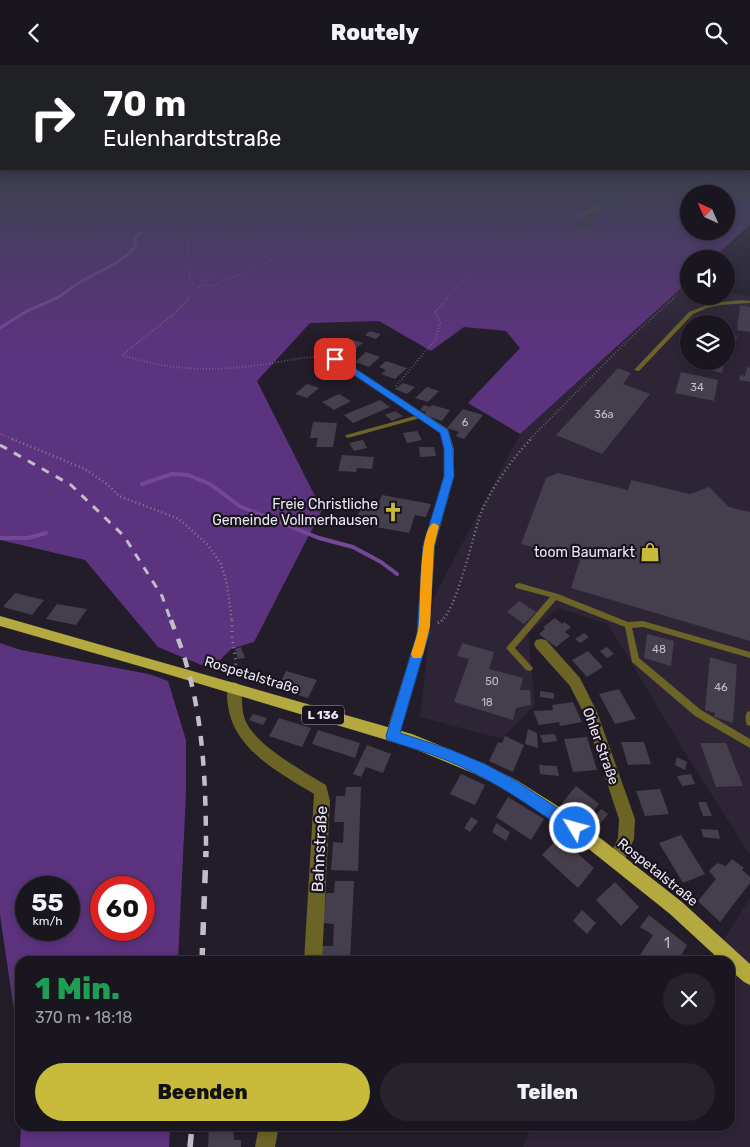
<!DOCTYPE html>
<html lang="de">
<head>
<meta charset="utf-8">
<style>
	body { margin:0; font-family:Rubik,sans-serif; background:#27232c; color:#f1f3f6; height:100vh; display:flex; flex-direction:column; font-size:19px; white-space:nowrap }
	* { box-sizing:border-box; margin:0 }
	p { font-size:16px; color:#9f9fa4 }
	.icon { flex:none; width:28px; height:28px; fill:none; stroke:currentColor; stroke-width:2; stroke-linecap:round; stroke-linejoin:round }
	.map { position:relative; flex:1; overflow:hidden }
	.sheet { position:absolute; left:15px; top:891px; width:720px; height:175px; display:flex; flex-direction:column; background:#1a161f; border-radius:15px; box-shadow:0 2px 8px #0003,0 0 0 1px #38353d }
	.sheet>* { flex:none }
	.guide { position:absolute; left:0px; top:0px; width:750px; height:105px; box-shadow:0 2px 8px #0003,0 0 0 1px #38353d; background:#202124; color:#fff; overflow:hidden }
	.needle { width:32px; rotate:315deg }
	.fabs { position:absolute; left:680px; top:120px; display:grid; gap:10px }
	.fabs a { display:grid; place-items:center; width:55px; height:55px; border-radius:50%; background:#1a161f; box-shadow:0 2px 8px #0003,0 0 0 1px #38353d; font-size:25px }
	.speed { position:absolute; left:15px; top:811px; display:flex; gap:10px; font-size:25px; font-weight:700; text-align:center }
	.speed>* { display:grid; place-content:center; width:65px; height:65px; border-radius:50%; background:#1a161f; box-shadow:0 2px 8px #0003,0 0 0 1px #38353d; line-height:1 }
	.speed small { font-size:12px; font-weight:400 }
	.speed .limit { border:8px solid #d22; background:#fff; color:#111 }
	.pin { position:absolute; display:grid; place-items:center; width:42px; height:42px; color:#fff; margin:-21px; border-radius:10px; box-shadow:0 2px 8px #0006 }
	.me { position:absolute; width:55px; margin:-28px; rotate:307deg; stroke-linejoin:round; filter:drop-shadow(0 0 4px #0008) }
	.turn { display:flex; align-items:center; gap:18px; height:105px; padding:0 20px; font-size:22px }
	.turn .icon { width:65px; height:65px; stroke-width:2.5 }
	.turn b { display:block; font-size:35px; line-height:42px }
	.round { display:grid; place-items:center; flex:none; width:52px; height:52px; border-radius:26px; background:#27232c }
	.head { display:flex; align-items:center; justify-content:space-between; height:85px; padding:0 20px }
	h1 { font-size:30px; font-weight:800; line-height:38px; color:#1e9e55 }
	.primary-button { display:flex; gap:10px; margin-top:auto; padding:10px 20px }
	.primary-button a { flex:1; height:58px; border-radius:30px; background:#c8bb3b; color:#111; font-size:20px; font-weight:800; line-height:58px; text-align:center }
	.primary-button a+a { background:#27232c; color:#f1f3f6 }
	header { display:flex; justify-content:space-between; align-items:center; height:65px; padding:0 20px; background:#1a161f; font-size:22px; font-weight:800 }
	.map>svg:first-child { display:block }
	.built { fill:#2d2436; fill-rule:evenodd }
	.forest { fill:#5c337e; fill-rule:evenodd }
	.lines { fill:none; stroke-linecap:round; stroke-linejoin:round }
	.stream-far2 { stroke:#734997; stroke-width:2.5 }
	.stream-far1 { stroke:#734997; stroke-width:3 }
	.stream { stroke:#734997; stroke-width:4 }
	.building { fill:#453e4c }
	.path-far3 { stroke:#85808a; stroke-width:1; stroke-dasharray:0.5 2; stroke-linecap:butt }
	.path-far2 { stroke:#85808a; stroke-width:2; stroke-dasharray:0.5 2.5; stroke-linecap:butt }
	.path-far1 { stroke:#85808a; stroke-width:2.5; stroke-dasharray:1 3; stroke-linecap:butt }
	.path { stroke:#85808a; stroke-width:3; stroke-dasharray:1 4.5; stroke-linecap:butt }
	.lane { fill:#6b6426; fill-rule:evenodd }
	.street { fill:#6b6426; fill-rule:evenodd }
	.primary { fill:#b4a93f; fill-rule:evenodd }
	.rail-far2 { stroke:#c2bec7; stroke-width:3; stroke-dasharray:8 8; stroke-linecap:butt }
	.rail-far1 { stroke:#c2bec7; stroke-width:4.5; stroke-dasharray:10 10; stroke-linecap:butt }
	.rail { stroke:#c2bec7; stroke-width:5.5; stroke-dasharray:13 13; stroke-linecap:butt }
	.route { fill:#1a73e8; stroke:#114b97 }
	.slow { fill:#f59e0b }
	.labels { text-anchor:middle; stroke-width:4.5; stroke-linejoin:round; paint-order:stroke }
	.number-label { font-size:11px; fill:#c2bec8 }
	.shield { fill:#19131f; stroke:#ada8b2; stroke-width:1 }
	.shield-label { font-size:12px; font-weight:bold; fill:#ece8f1 }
	.poi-label { font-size:14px; fill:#ece8f1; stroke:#19131f; text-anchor:end }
	.street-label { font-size:14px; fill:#ece8f1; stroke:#19131f }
	.near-number-label { font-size:14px; fill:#c2bec8 }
	.near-street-label { font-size:16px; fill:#ece8f1; stroke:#19131f }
</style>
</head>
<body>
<header><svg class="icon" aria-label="back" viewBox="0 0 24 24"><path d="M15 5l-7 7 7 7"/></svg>Routely<svg class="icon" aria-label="search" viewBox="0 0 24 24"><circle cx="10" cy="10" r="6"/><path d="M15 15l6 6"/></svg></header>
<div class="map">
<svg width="750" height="1082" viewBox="0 0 750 1082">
	<rect width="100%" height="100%" fill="#231d29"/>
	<g class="built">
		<path d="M684 220 689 221V231H726V227L750 231V790L689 694 608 559 558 543 528 569 535 640 502 674 420 652 433 534 520 369ZM689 259H726V296H689Z"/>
		<path d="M750 833V1082H523L531 1061H730V896H710Z"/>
	</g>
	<g class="forest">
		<path d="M0 123H750V159L713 194H689V216L520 369 468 338 520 283 506 266 464 262 431 286 379 256 310 258 257 316 322 445 254 577 231 584 211 604 158 582 85 495 0 475ZM689 129H726V166H689Z"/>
		<path d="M0 578 21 585 149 609 168 616 186 675V728L178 896H20V986L0 850ZM26 822H69V865H26ZM101 822H144V865H101Z"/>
		<path d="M21 1061H170L169 1082H20Z"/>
	</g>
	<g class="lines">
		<g class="stream-far2">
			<path d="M716 123 736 129"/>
			<path d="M54 234C64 230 69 224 77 219 96 207 123 199 136 180L135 173 140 168"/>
		</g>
		<path class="stream-far1" d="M0 263 27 246 57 233"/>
		<g class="stream">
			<path d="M142 419 172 409 188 410 210 419 241 442 319 473 353 482 381 497 397 509"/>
			<path d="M0 473H28L46 468"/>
		</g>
	</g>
	<g class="building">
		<path d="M588 151 593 153 588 155 598 158 585 165 572 161Z"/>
		<path d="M740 240 750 242V267L737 265Z"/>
		<path d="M370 266 381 269 376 274 365 270Z"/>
		<path d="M726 269 737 271 733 288 726 286Z"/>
		<path d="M347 273 363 278 346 291 330 286Z"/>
		<path d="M366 287 380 292 369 302 355 297Z"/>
		<path d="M386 296 407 303 395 314 381 309 386 305 379 302Z"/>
		<path d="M696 296H725L722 308 694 302Z"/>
		<path d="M747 302 750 303V317L739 315 740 310 745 311Z"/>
		<path d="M618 303 631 308 623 319 650 329 602 389 556 370Z"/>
		<path d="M681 307 718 315 714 336 675 328Z"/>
		<path d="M403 318 415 322 407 329 395 324Z"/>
		<path d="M307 319 319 323 307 333 295 329Z"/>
		<path d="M427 322 439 326 428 337 415 333Z"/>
		<path d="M339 329 351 336 334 345 322 337Z"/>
		<path d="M380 335 390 342 353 358 344 350Z"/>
		<path d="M424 340 430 342 432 340 450 345 442 356 424 350 426 347 420 345Z"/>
		<path d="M463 344 483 350 464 374 456 371 459 367 447 363Z"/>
		<path d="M395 346 403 351 392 356 385 350Z"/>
		<path d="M313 357 337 358 333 382H316L318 373H310Z"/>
		<path d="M417 366 422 375 407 378 403 368Z"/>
		<path d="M363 375 367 383 354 386 349 378Z"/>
		<path d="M419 382H434L436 391 420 392Z"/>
		<path d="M342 390 374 392 372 404 357 403 356 407 338 406Z"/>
		<path d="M558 408 628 425 631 415 690 429 709 422 729 442 750 447V576L571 523 580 495 521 479 546 413Z"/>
		<path d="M382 430 431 439 426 452 415 450 409 468 354 458 362 441 376 443Z"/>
		<path d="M15 528 44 535 32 550 3 542Z"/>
		<path d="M519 536 536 547 524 559 507 547Z"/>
		<path d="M57 539 87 544 76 560 46 554Z"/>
		<path d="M555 553 562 559 564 557 571 562 565 567 570 571 556 582 539 569 545 564 543 562Z"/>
		<path d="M584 568 589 572 580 578 575 574Z"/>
		<path d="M647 569 674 576 671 601 644 593Z"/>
		<path d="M462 578 494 587 489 604 523 613 520 625H530L531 640 516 643 513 655 454 637 469 594 457 591Z"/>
		<path d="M241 582 245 593 238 594 235 584Z"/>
		<path d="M607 582 614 589 607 593 600 586Z"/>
		<path d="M588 586 603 602 587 612 572 595Z"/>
		<path d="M710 592 737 600 733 658 714 652 715 648 705 645Z"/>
		<path d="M286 606 317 615 308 633 277 624Z"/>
		<path d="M619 624 636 654 615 659 599 629Z"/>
		<path d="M540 626 554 628V634L540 632Z"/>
		<path d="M573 637 582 657 560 661 559 657 539 660 533 646 553 645 552 640Z"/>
		<path d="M253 649 267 653 263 660 249 655Z"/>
		<path d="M279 653 311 663 302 682 269 671Z"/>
		<path d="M528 664 537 668 538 683 525 679Z"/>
		<path d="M318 665 360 678 355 693 312 679Z"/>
		<path d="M555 669 557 676 543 678 540 670Z"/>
		<path d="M505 671 524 680 513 707 489 696 498 677 502 678Z"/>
		<path d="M587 672 597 705 573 707 564 674Z"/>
		<path d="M621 677H644L651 699 628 700Z"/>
		<path d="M700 678H726L743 721 716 722Z"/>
		<path d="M367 680 391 689 383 708 366 702 361 712 353 709Z"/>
		<path d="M677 692 687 697 685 705 675 700Z"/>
		<path d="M539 700 557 701 559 711 540 709Z"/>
		<path d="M461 709 485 720 475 740 450 729Z"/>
		<path d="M691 709 695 719 682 721 677 711Z"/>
		<path d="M576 721 599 739 585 756 562 738Z"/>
		<path d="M346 722H361L358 806 331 805 333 777 343 778 344 757H334L336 731H345Z"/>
		<path d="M660 724 669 749 645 751 636 726Z"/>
		<path d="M508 732 544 754 531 775 496 752Z"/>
		<path d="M698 737H706L712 751H703Z"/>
		<path d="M601 744 608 749 599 760 592 755Z"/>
		<path d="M471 752 478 756 470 767 464 763Z"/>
		<path d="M496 758 510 767 506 776 492 767Z"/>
		<path d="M701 764 718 765 720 774 703 772Z"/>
		<path d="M681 770 705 809 683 818 659 778Z"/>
		<path d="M559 772 594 803 578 823 542 790Z"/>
		<path d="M732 794 744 803 742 805 750 812V818L720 857 698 836 716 814 709 806 717 798 726 801Z"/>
		<path d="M335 816H354L350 896H321L322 881H333L334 859 323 858 326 828H334Z"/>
		<path d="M615 817 639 842 621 861 596 835Z"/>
		<path d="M582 845 596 858 587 869 573 856Z"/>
		<path d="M649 850 687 880 678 896H636L653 870 640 862Z"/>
		<path d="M209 1061H233L234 1075H241V1082H208Z"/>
	</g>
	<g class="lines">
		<g class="path-far3">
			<path d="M0 144 68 123"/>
			<path d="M0 190C48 171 113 143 165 149 171 150 177 153 183 155V162L188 170 190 218 198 221H213L309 178 401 123"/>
			<path d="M718 194 750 166"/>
			<path d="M188 234 238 180 248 123"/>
			<path d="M446 234 546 123"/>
			<path d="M673 234 689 219"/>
		</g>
		<g class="path-far2">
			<path d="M189 233 174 249 122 290C168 305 211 307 258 300 280 298 301 291 323 292"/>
			<path d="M396 321 435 275 440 258 435 247 448 233"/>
			<path d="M0 369 15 375"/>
			<path d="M529 375 623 280 674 233"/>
		</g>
		<g class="path-far1">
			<path d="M12 374 85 404 108 420 119 431 179 454 208 480 221 499 227 519 232 556"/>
			<path d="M441 556C457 545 473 469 481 448 490 425 514 391 531 374"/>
		</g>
		<g class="path">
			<path d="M232 555V573L236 597 235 612"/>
			<path d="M438 558 443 555"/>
		</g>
		<g class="lane">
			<path d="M742 235 750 236V238L720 240 707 243 693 249 639 306 634 305 689 247 712 238Z"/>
			<path d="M422 349 424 350V352L348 373 345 371 346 370Z"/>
			<path d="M519 518 558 529 628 557 643 556 750 587V593L643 562 632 563 639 593 701 645 750 674V683L695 651 632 597 625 562 556 535 515 583 533 603 532 605 529 606 526 605 506 583 550 532 516 523 515 521 516 519Z"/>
			<path d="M750 646V661L747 660C745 656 745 651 747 647Z"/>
		</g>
		<g class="street">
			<path d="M632 123H640L582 152 577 151Z"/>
			<path d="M718 123H728L750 130V134Z"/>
			<path d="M335 291 448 364 454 384V411L435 481 429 569 399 671 397 676 392 677 387 676 385 671 417 569 423 481 444 411V384L440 367 332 296 331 294Z"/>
			<path d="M541 574 546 575 580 613 597 647 635 754 634 774 622 801 616 803 610 801 608 795 618 773 619 754 585 651 570 621 536 583 534 579 536 575Z"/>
			<path d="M234 617 239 619C244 630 240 645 246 657 258 682 303 706 326 720L330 736 322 896H304L314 729C280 708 234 685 228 641 227 634 226 626 229 619Z"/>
			<path d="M259 1061H279L275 1082H255Z"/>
		</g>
		<path class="primary" d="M0 551 412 669 485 699 518 716 567 747 682 837 750 899V920L744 917 730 905V896H721L670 849 555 757 508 726 475 709 410 682 160 607 0 561Z"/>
		<path class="rail-far2" d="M0 380 71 420 124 471 162 531 171 556"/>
		<path class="rail-far1" d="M171 555C176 569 182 583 186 598 204 658 206 724 206 787"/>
		<g class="rail">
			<path d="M202 896 206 786"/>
			<path d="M190 1082 192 1061"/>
		</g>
	</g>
	<linearGradient id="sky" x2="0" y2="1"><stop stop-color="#131017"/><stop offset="0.45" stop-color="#3f4054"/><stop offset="1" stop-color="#3f4054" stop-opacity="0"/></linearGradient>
	<rect width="750" height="275" fill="url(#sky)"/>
	<path class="route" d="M332 292H338L448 365 453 384 454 411 434 481 429 569 400 668 449 684 485 699 518 717 580 758 582 763 580 768 575 770 570 768C530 741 491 713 446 695 427 687 407 682 387 675L386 671 417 569 423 481 444 411V384L440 368 332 295Z"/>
	<path class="slow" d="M434 458 439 461 434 481 430 561 423 589 421 593H413L411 589C414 579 418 569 419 559 421 542 418 463 434 458Z"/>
	<defs>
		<symbol id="church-bare" viewBox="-9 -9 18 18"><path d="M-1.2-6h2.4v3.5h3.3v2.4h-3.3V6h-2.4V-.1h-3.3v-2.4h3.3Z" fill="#c8bb3b" stroke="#19131f" stroke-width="2.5" paint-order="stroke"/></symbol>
		<symbol id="shop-bare" viewBox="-9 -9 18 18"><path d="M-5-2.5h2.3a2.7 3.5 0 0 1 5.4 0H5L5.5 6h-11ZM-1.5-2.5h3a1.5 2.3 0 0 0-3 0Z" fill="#c8bb3b" stroke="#19131f" stroke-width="2.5" paint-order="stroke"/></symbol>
	</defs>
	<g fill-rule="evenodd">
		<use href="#church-bare" x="379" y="433" width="28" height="28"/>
		<use href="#shop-bare" x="636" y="473" width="28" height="28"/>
	</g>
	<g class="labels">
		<g class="number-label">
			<text x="697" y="326">34</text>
			<text x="604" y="353">36a</text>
			<text x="465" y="361">6</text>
			<text x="659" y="588">48</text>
			<text x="492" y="620">50</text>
			<text x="721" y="626">46</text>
			<text x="487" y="641">18</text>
		</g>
		<rect class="shield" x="302" y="640.5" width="42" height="19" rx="4"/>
		<g class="shield-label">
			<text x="323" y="654">L 136</text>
		</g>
		<g class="poi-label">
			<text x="378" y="444">Freie Christliche<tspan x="378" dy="16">Gemeinde Vollmerhausen</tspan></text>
			<text x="635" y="492">toom Baumarkt</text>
		</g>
		<g class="street-label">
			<text transform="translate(252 610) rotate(17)" y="5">Rospetalstraße</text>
			<text transform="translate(601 681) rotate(70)" y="5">Ohler Straße</text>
			<text transform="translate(658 807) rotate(39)" y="5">Rospetalstraße</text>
		</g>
		<g class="near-number-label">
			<text x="667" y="883">1</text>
		</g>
		<g class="near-street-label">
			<text transform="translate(319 784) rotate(-87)" y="6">Bahnstraße</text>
		</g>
	</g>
</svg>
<div class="fabs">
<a><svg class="needle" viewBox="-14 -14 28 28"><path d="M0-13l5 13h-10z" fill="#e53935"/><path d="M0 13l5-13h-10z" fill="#9f9fa4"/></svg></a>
<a><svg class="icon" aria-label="sound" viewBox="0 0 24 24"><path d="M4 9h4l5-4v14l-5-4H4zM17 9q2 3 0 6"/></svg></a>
<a><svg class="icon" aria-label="layers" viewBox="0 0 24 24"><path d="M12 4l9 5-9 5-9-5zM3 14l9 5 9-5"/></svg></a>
</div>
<div class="speed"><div>55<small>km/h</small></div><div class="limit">60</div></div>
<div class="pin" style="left:335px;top:294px;background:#d93025"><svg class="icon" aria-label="arrive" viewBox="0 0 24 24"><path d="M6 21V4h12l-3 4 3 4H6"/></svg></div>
<svg class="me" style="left:575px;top:763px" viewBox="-20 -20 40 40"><circle r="17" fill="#1a73e8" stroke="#fff" stroke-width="3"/><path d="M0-11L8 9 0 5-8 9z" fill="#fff"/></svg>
<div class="guide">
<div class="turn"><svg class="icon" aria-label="right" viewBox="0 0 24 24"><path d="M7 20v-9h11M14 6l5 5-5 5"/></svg><div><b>70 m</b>Eulenhardtstraße</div></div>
</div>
<section class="sheet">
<div class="head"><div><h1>1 Min.</h1><p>370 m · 18:18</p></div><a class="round"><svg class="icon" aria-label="close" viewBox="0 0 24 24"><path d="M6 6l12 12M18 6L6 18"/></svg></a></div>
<div class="primary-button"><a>Beenden</a><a>Teilen</a></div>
</section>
</div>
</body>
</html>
